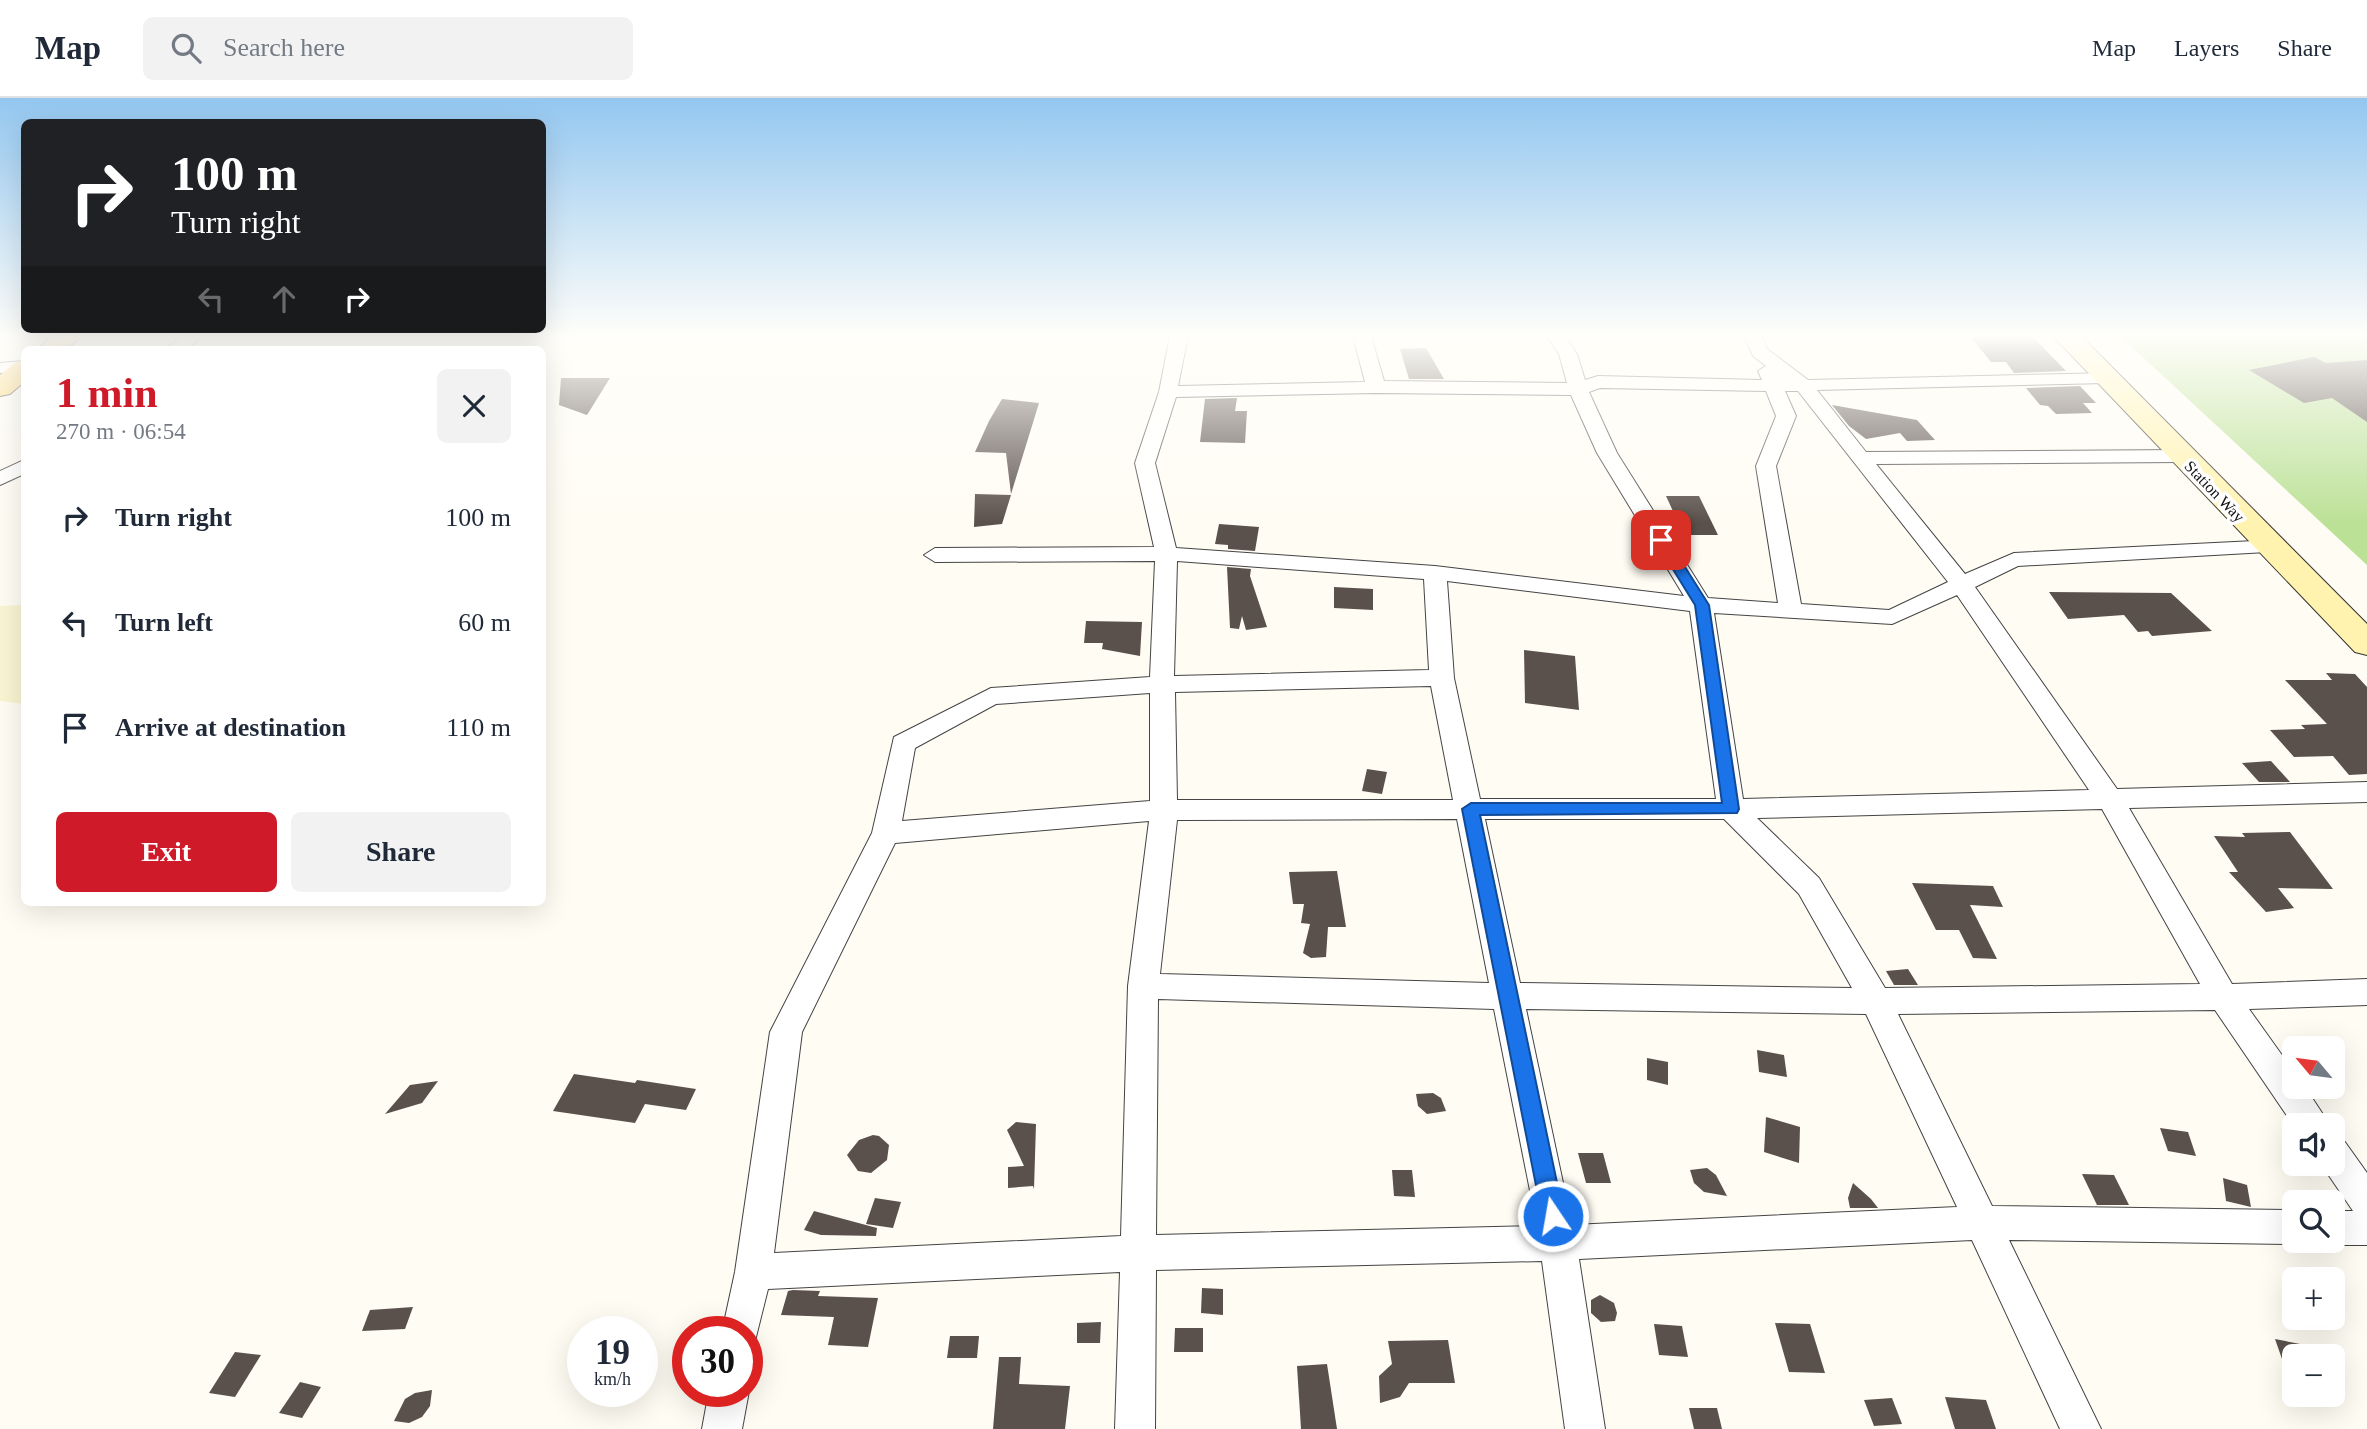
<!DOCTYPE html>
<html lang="en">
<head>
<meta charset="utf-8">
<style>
	body { margin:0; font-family:"Times New Roman",serif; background:#f2f2f3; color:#1f2937; height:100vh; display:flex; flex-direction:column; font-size:26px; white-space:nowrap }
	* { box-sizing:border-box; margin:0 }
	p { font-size:23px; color:#747a83 }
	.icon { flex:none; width:38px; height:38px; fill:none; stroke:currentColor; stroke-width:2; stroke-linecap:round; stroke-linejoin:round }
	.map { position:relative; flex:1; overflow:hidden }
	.drawer { position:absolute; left:21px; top:248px; width:525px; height:560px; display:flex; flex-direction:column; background:#fff; border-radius:10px; box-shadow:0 7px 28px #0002 }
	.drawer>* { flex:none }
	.guide { position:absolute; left:21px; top:21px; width:525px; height:214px; border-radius:10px; box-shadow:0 7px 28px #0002; background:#202124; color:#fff; overflow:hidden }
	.needle { width:46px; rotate:299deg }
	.tools { position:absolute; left:2282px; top:938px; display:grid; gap:14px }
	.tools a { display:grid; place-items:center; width:63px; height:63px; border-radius:10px; background:#fff; box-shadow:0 7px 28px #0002; font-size:35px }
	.speed { position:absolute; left:567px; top:1218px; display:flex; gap:14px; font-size:35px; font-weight:700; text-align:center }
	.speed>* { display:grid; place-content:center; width:91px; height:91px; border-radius:50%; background:#fff; box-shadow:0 7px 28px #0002; line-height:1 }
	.speed small { font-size:18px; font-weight:400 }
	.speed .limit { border:10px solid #d22; background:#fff; color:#111 }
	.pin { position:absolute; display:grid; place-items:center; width:60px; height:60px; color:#fff; margin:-30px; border-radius:14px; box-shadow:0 4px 10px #0006 }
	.me { position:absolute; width:77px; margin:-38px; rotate:348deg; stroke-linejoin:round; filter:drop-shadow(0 0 5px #0008) }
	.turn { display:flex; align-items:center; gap:24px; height:147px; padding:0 35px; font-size:32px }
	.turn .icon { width:91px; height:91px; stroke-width:2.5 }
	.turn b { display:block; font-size:49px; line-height:60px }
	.lanes { display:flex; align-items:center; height:66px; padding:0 35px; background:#0003; justify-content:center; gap:35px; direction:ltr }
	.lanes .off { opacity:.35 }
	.round { display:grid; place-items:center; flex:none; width:74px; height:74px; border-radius:10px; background:#f2f2f3 }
	.overview { display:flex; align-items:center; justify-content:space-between; height:119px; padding:0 35px }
	h1 { font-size:42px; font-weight:800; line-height:52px; color:#cf1a29 }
	.cta { display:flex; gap:14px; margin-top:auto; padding:14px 35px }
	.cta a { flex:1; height:80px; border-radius:10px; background:#cf1a29; color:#fff; font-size:28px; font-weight:800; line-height:80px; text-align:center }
	.cta a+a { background:#f2f2f3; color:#1f2937 }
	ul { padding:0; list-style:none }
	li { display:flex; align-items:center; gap:21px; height:105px; padding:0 35px }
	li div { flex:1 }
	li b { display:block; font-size:26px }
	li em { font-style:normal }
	header { display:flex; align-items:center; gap:42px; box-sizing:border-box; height:98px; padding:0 35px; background:#fff; border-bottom:2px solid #e0e1e3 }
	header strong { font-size:33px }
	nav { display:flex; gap:38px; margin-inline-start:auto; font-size:24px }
	.search { width:490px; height:63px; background:#f2f2f3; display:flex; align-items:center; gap:18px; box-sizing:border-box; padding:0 24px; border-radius:10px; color:#747a83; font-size:26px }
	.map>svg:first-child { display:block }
	.farmland { fill:#f9f4d1 }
	.forest { fill:#bbe196 }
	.building { fill:#5b514c }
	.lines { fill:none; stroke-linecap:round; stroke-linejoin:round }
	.minor-casing { stroke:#444; stroke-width:2 }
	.secondary-casing { stroke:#333; stroke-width:2 }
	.primary-casing { stroke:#222; stroke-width:2 }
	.minor { fill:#fff; fill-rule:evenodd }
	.secondary { fill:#fff3af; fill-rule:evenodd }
	.primary { fill:#ffd364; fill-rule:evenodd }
	.route { fill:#1a73e8; stroke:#114b97; stroke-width:2 }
	.labels { text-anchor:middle; stroke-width:7; stroke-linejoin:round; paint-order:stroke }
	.far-street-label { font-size:16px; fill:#111; stroke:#fff }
</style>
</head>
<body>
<header>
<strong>Map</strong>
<div class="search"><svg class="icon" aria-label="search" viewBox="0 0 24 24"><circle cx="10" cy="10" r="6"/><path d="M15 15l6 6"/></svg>Search here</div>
<nav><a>Map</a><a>Layers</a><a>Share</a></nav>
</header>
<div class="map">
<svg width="2367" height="1331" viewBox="0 0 2367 1331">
	<rect width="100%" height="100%" fill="#fffcf4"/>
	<path class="farmland" d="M24 507V606L0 603V508Z"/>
	<path class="forest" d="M2120 238H2367V467Z"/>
	<g class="building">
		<path d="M1970 238H2032L2066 273 2014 275 2006 264H1991Z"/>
		<path d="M1426 250 1444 281H1409L1400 251Z"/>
		<path d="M2314 259 2326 265 2367 262V324L2332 300 2304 305 2249 272Z"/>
		<path d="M561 280H610L587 317 559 307Z"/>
		<path d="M2080 288 2096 305H2083L2092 315 2056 316 2048 308 2040 307 2026 290Z"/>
		<path d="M1237 300 1235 313H1247L1245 345 1200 344 1205 301Z"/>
		<path d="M1002 301 1039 305 1011 396 1006 355 975 354 989 323Z"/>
		<path d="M1832 307 1917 322 1935 342 1907 343 1900 335 1866 341 1849 328Z"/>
		<path d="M975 396 1011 397 1002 426 974 429Z"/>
		<path d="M1666 398H1699L1718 437H1684Z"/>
		<path d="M1219 426 1259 429 1255 453 1228 451V447L1215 446Z"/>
		<path d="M1227 469 1251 471 1250 478 1267 529 1246 532 1242 518 1239 531 1230 530Z"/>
		<path d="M1334 489 1373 491V512L1334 510Z"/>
		<path d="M2049 494 2171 495 2212 533 2152 538 2148 533 2138 534 2124 517 2068 521Z"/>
		<path d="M1086 523 1142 524 1140 558 1102 551 1103 545H1084Z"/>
		<path d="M1524 552 1575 558 1579 612 1525 605Z"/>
		<path d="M2326 575 2355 576 2367 589V676L2349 677 2333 658 2294 659 2270 632 2305 631 2301 627 2327 626 2285 582H2332Z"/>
		<path d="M2271 663 2290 684H2259L2242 665Z"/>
		<path d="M1367 671 1387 674 1382 696 1362 693Z"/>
		<path d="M2290 734 2333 791 2278 790 2294 810 2266 814 2229 774H2238L2214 738 2245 739 2242 735Z"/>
		<path d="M1337 773 1346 829H1328L1326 859 1311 860 1303 855 1310 826 1301 825 1304 806H1293L1289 774Z"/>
		<path d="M1912 785 1993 788 2003 809 1970 807 1997 861 1973 860 1959 832H1936Z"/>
		<path d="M1908 871 1918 887H1894L1886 873Z"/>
		<path d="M1757 952 1784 957 1787 979 1759 974Z"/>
		<path d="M1647 960 1668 964V987L1647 982Z"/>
		<path d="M574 976 635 985 637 982 696 991 686 1012 645 1006 635 1025 553 1013Z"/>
		<path d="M438 983 422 1005 385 1016 410 987Z"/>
		<path d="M1433 995 1441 1000 1446 1013 1427 1016 1418 1008 1416 996Z"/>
		<path d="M1766 1019 1800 1029 1799 1065 1764 1054Z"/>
		<path d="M1016 1024 1036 1026 1034 1091 1033 1088 1008 1090V1069L1024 1068 1007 1032Z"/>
		<path d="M2160 1030 2188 1034 2196 1058 2168 1053Z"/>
		<path d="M873 1037 879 1038 889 1047 887 1062 871 1075 858 1073 847 1057 859 1042Z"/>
		<path d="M1578 1055H1603L1611 1085H1586Z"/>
		<path d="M1707 1070 1716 1077 1727 1098 1704 1094 1694 1085 1690 1072Z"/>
		<path d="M1392 1072H1412L1415 1099 1394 1098Z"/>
		<path d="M2082 1076 2114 1077 2129 1107H2097Z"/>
		<path d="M2223 1080 2247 1087 2251 1109 2226 1103Z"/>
		<path d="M1853 1085 1871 1101 1878 1110H1850L1848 1100Z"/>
		<path d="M875 1100 901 1104 893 1130 866 1126Z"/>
		<path d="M814 1113 877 1130 876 1138 821 1137 804 1132Z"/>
		<path d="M1202 1190 1223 1191V1217L1201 1215Z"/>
		<path d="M793 1192 820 1193 818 1198 878 1200 868 1249 828 1247 834 1219 781 1217 788 1193Z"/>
		<path d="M1600 1197 1614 1205 1617 1215 1615 1223 1601 1224 1591 1215V1202Z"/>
		<path d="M413 1209 405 1231 362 1233 370 1212Z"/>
		<path d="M1101 1224 1100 1245H1077V1225Z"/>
		<path d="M1775 1225 1810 1226 1825 1275 1789 1274Z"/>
		<path d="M1654 1226 1682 1228 1688 1259 1659 1257Z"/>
		<path d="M1175 1230H1203V1254H1174Z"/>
		<path d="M950 1238H979L977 1260H947Z"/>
		<path d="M2275 1241 2300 1246 2301 1258H2294V1295Z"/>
		<path d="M1448 1242 1455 1285H1409L1400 1299 1380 1305 1379 1278 1392 1266 1388 1243Z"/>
		<path d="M235 1254 261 1257 235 1299 209 1295Z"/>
		<path d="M999 1259H1021L1019 1286 1070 1288 1065 1331H993Z"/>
		<path d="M1327 1266 1337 1331H1301L1297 1268Z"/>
		<path d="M300 1284 321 1289 302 1320 279 1315Z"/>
		<path d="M432 1292 430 1308 422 1319 409 1325 394 1323 405 1301 415 1295Z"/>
		<path d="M1945 1299 1986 1302 1996 1331H1955Z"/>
		<path d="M1892 1300 1902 1326 1874 1328 1864 1302Z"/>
		<path d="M1689 1310H1717L1722 1331H1694Z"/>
	</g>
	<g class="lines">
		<defs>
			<g id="minor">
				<path d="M182 238H203L186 252H165Z"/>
				<path d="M1170 238H1188L1178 288 1365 284 1353 238H1371L1384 283 1567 285 1559 256 1547 238H1565L1577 256 1585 282 1598 278 1762 282 1758 273 1766 268 1753 258 1744 238H1762L1767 251 1808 282 2113 275 2115 279 2113 283 2106 285 1817 292 1866 354 2182 352 2192 358 2182 364 1876 366 1965 476 2014 455 2275 442 2278 447 2267 454 2018 468 1975 489 2117 691 2367 684V704L2129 710 2232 886 2367 881V907L2249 911 2294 974V989H2305L2330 1027 2294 1028 2215 912 1898 916 1992 1108 2294 1112V1143H2303L2294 1146 2009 1142 2101 1331H2060L1972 1142 1579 1161 1605 1331H1565L1542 1163 1156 1172 1155 1331H1115L1120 1174 768 1191 754 1247 747 1250V1234H722L735 1174 770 934 872 735 894 639 991 590 1150 579 1155 463 935 464 924 457 935 450 1154 449 1135 365 1159 294ZM1600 290 1766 293 1776 318 1756 368 1778 505 1708 500 1617 355 1589 294ZM1785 293H1798L1948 484 1889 512 1801 506 1776 368 1796 318ZM1376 295 1571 297 1597 355 1684 498 1435 468 1176 450 1155 365 1176 299ZM1177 463 1424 481 1429 572 1174 578ZM1447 483 1690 513 1716 701H1480L1454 580ZM1957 497 2089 692 1743 701 1714 515 1892 526ZM1431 588 1453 702H1177L1175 594ZM1150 595V703L902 723 915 650 996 606ZM2102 711 2200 886 1885 890 1819 780 1757 720ZM1457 721 1489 885 1160 876 1177 722ZM1485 721H1724L1799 796 1852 890 1520 885ZM1149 723 1128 888 1121 1138 774 1155 802 934 895 745ZM1158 901 1494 911 1537 1128 1156 1137ZM1526 911 1866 916 1957 1109 1572 1127Z"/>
				<path d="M24 263V273L0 275V265Z"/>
				<path d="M24 362V376L0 387V373Z"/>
				<path d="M2333 1039 2345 1044 2367 1075V1147H2333L2322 1143H2333V1113H2353L2321 1066H2333Z"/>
				<path d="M747 1290 749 1293 742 1331H702L709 1293H747Z"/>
			</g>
			<path id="secondary" d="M2053 238H2081L2367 526V557L2355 554Z"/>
			<g id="primary">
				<path d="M51 238H81L66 252H37Z"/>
				<path d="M24 263V284L10 296 0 298V277L15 265Z"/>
			</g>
		</defs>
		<use href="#minor" class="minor-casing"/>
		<use href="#secondary" class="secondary-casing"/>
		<use href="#primary" class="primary-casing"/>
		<use href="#minor" class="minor"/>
		<use href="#secondary" class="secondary"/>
		<use href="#primary" class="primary"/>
	</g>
	<linearGradient id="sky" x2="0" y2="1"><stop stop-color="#93c7f0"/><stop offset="0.56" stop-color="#fffefa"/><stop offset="1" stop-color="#fffefa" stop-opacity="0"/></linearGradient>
	<rect width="2367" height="425" fill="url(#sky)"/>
	<path class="route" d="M1661 438 1668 442 1709 507 1739 711 1737 715 1480 717 1564 1118 1560 1125 1553 1128 1545 1125 1542 1118 1462 711 1471 705H1722L1695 507 1655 442Z"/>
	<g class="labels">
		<g class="far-street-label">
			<text transform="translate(2215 393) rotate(46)" y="6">Station Way</text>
		</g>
	</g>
</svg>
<div class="tools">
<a><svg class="needle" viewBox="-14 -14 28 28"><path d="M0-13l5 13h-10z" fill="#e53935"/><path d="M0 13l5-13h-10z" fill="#747a83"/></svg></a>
<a><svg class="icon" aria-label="sound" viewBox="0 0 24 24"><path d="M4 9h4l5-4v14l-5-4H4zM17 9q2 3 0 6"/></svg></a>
<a><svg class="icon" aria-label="search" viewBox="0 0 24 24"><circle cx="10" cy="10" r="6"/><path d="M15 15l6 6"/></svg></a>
<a>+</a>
<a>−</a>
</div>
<div class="speed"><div>19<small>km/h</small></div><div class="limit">30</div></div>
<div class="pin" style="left:1661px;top:442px;background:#d93025"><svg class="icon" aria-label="arrive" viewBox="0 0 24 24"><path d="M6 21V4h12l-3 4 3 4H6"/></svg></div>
<svg class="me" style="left:1553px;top:1118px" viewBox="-20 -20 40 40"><circle r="17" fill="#1a73e8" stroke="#fff" stroke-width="3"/><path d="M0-11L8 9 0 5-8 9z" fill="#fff"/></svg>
<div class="guide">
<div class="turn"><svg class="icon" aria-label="right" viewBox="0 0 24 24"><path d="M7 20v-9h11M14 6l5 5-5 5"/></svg><div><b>100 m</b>Turn right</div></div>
<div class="lanes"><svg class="icon off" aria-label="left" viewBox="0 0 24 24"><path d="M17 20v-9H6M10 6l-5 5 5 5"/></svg><svg class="icon off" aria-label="ahead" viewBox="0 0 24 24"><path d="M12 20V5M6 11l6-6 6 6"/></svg><svg class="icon" aria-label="right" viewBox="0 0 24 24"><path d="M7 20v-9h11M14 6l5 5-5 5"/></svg></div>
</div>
<section class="drawer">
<div class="overview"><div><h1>1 min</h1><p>270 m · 06:54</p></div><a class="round"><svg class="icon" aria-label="close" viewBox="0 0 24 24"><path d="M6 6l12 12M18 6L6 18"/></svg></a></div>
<ul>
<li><svg class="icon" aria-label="right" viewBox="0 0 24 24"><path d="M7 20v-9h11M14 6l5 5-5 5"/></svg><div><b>Turn right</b></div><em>100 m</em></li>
<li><svg class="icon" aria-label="left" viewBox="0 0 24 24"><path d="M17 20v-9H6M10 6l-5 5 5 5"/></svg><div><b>Turn left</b></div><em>60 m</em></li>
<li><svg class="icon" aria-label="arrive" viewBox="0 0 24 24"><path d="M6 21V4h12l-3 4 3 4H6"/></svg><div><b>Arrive at destination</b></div><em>110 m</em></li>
</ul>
<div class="cta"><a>Exit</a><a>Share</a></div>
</section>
</div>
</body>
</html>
